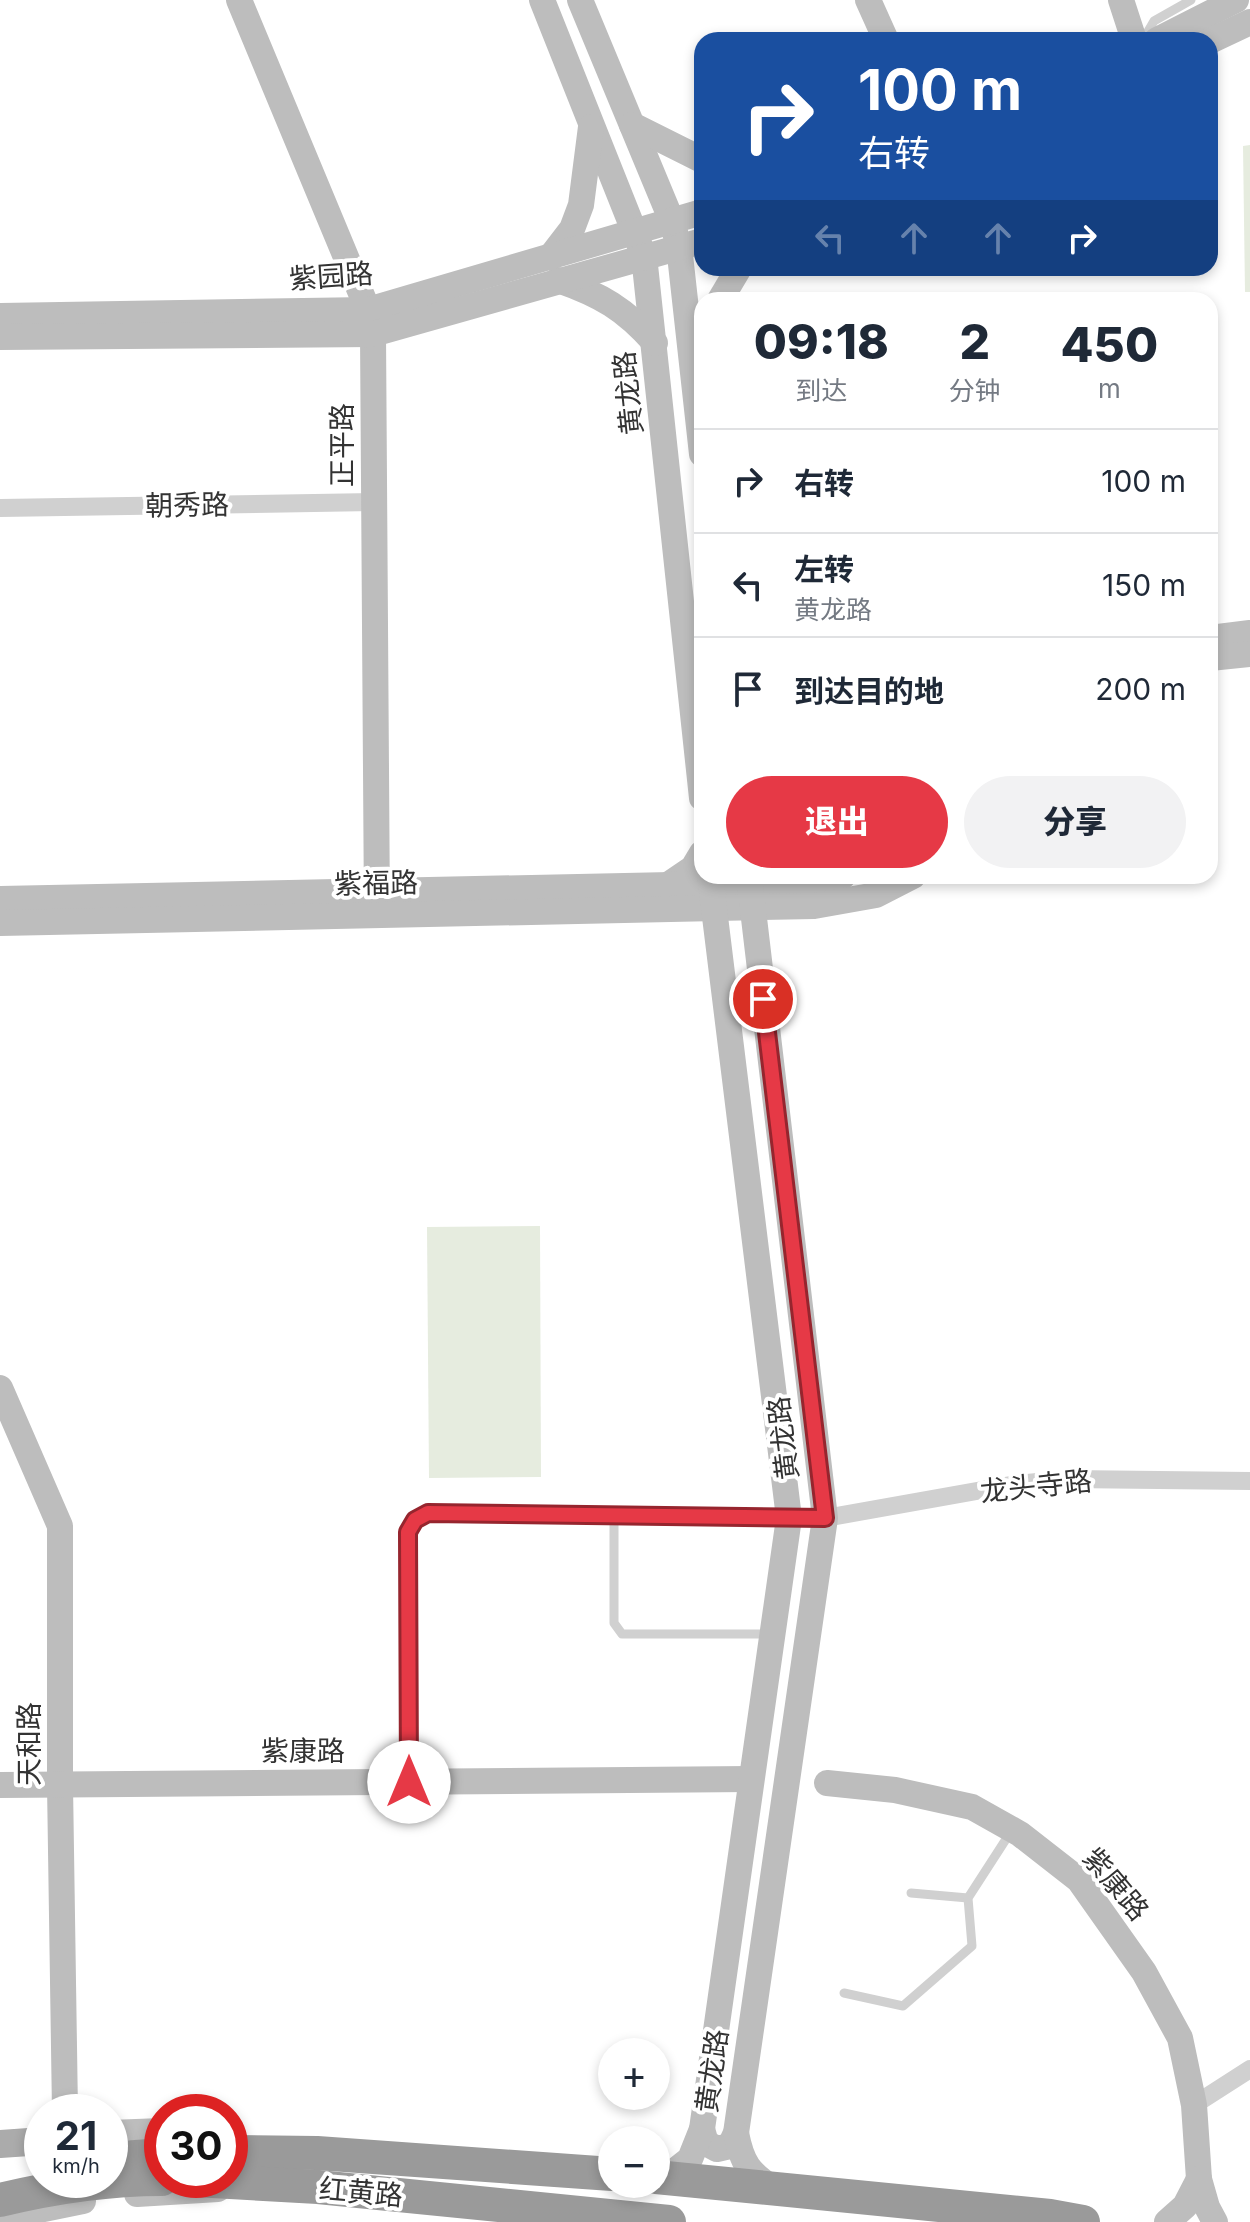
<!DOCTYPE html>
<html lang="zh">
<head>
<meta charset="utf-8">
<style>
	body { margin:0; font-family:Inter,"Noto Sans SC",sans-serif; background:#f2f2f3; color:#1f2937; height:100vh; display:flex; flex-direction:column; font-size:30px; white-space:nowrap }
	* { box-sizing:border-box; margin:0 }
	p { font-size:26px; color:#747a83 }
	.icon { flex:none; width:44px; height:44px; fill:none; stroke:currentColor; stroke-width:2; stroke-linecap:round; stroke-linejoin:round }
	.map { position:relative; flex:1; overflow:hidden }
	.drawer { position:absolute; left:694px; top:292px; width:524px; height:592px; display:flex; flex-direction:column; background:#fff; border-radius:24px; box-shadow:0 4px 12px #0003 }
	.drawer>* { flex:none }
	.banner { position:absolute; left:694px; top:32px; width:524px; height:244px; border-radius:24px; box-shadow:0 4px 12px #0003; background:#1a4fa0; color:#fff; overflow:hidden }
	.buttons { position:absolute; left:598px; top:2038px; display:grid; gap:16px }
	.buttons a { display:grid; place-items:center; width:72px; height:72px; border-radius:50%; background:#fff; box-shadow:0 4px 12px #0003; font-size:40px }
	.speed { position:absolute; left:24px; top:2094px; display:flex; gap:16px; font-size:40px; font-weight:700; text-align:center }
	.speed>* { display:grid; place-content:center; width:104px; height:104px; border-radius:50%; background:#fff; box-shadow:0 4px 12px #0003; line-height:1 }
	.speed small { font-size:20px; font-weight:400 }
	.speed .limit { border:12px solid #d22; background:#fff; color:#111 }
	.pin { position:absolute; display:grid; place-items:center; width:68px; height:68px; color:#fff; margin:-34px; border:4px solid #fff; border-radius:50%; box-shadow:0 2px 8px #0007 }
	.me { position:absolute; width:88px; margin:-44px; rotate:0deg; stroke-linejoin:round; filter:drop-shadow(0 0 6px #0008) }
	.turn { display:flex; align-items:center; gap:28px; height:168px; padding:0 32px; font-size:36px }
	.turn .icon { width:104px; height:104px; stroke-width:2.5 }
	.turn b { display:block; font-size:56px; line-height:68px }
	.lanes { display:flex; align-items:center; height:76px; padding:0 32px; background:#0003; justify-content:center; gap:40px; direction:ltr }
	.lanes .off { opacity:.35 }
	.eta { display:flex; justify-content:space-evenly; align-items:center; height:136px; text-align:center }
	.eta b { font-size:48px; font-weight:800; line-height:56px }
	.action { display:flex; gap:16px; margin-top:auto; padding:16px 32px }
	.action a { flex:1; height:92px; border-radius:48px; background:#e63946; color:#fff; font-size:32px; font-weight:800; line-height:92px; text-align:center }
	.action a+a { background:#f2f2f3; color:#1f2937 }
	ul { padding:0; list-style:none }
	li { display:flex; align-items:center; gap:24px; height:104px; padding:0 32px; border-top:2px solid #e0e1e3 }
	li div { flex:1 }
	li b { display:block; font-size:30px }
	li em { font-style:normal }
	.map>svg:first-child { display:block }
	.green { fill:#e6ecdf }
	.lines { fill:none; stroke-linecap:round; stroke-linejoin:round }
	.lane { stroke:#d0d0d0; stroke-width:9 }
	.street { stroke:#d0d0d0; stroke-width:18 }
	.secondary { stroke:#bdbdbd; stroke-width:26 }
	.primary { stroke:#ababab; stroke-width:28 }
	.highway { stroke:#9a9a9a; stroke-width:34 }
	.route-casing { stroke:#96252e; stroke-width:20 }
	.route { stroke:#e63946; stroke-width:14 }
	.labels { text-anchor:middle; stroke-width:8; stroke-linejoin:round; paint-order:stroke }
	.street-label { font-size:28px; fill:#333; stroke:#fff }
</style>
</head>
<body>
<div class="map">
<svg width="1250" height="2222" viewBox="0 0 1250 2222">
	<rect width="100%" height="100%" fill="#fff"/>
	<g class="green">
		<path d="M1250 145V292H1245L1243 146Z"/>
		<path d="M540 1226 541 1477 429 1478 427 1227Z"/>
	</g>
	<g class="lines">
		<g class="lane">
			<path d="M1143 40 1154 21 1191 0"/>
			<path d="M614 1517V1623L622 1634H769"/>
			<path d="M911 1893 968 1898"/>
			<path d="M844 1993 903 2006 972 1946 968 1898 1010 1833"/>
		</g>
		<g class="street">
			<path d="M0 508 374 502"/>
			<path d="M409 1782 408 1532 415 1520 428 1513 825 1518 1016 1484 1068 1479 1250 1481"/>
			<path d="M1194 2105 1250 2069"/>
		</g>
		<g class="secondary">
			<path d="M239 0 368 310 373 334 377 915"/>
			<path d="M542 0 644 256 702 798"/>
			<path d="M580 0 671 219 679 246 702 454"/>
			<path d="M868 0 886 40"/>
			<path d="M1121 0 1134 40"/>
			<path d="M1157 40 1236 0"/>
			<path d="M1210 41 1250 22"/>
			<path d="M632 125 702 160"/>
			<path d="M552 255 572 229 581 205 591 127"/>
			<path d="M558 280C601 295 625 309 655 343"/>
			<path d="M720 300 739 268"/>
			<path d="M0 316 368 310 702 212"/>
			<path d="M0 337 373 334 702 241"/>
			<path d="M1210 638 1250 633"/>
			<path d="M1210 658 1250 654"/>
			<path d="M668 885 693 868 702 853"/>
			<path d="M0 899 814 882 843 876"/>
			<path d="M0 923 814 906 876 895 913 876"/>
			<path d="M0 1388 60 1526V1785L65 2112"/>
			<path d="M827 1783 895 1790 972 1807 1020 1834 1079 1880 1144 1972 1180 2038 1194 2105 1199 2179"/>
			<path d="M0 1785 751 1779"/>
			<path d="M702 2129 706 2143 717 2149 730 2146 736 2133 825 1518 749 876"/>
			<path d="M110 2133 162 2131"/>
			<path d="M736 2133C742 2164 749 2173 775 2190"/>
			<path d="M666 2178 690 2159 702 2129 789 1518 710 876"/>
			<path d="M137 2194 218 2189"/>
			<path d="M0 2218 83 2201"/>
			<path d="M1167 2222 1185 2206 1199 2179 1207 2207 1215 2222"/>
		</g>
		<path class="primary" d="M0 2144 29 2142"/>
		<g class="highway">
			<path d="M230 2152 317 2153 612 2174"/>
			<path d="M110 2159 162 2155"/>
			<path d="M656 2177 1050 2216 1083 2222"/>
			<path d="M195 2180 318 2187 669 2222"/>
			<path d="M0 2200C54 2187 106 2179 162 2179"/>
		</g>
	</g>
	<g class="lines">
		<defs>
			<path id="route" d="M409 1782 408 1532 415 1520 428 1513 825 1518 763 999"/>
		</defs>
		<use href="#route" class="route-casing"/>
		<use href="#route" class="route"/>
	</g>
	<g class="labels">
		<g class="street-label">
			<text transform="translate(331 276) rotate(-4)" y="10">紫园路</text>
			<text transform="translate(628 393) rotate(-96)" y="10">黄龙路</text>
			<text transform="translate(342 445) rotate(-90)" y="10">正平路</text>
			<text transform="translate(187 505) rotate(-1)" y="10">朝秀路</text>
			<text transform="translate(376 883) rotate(-1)" y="10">紫福路</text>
			<text transform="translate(783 1438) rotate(-97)" y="10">黄龙路</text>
			<text transform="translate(1036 1486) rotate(-6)" y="10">龙头寺路</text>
			<text transform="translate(29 1744) rotate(-90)" y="10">天和路</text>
			<text x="303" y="1761">紫康路</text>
			<text transform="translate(1116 1884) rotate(50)" y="10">紫康路</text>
			<text transform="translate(712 2071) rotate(-82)" y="10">黄龙路</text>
			<text transform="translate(361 2192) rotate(5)" y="10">红黄路</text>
		</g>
	</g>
</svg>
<div class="buttons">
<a>+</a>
<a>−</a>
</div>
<div class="speed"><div>21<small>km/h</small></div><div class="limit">30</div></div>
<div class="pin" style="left:763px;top:999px;background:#d93025"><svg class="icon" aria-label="arrive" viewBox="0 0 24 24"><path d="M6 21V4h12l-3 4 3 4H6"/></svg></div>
<svg class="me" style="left:409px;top:1782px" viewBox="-20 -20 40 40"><circle r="19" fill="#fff"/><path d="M0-13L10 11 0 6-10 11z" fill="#e63946"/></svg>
<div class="banner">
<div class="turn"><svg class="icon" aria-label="right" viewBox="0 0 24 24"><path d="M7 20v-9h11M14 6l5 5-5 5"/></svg><div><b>100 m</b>右转</div></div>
<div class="lanes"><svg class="icon off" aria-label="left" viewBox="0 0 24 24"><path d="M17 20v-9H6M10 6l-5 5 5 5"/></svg><svg class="icon off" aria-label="ahead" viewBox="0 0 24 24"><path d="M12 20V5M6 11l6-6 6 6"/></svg><svg class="icon off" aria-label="ahead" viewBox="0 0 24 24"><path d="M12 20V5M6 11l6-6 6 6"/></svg><svg class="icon" aria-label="right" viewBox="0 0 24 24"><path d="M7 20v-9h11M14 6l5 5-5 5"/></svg></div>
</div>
<section class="drawer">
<div class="eta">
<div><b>09:18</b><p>到达</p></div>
<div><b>2</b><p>分钟</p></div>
<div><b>450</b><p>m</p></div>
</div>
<ul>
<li><svg class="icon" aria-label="right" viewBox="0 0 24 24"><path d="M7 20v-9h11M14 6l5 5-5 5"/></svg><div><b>右转</b></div><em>100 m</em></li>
<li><svg class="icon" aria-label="left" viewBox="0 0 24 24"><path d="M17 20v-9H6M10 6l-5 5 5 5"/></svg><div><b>左转</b><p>黄龙路</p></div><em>150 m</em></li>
<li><svg class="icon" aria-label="arrive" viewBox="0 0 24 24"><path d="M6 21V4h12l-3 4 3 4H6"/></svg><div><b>到达目的地</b></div><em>200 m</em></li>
</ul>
<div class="action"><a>退出</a><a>分享</a></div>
</section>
</div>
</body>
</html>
